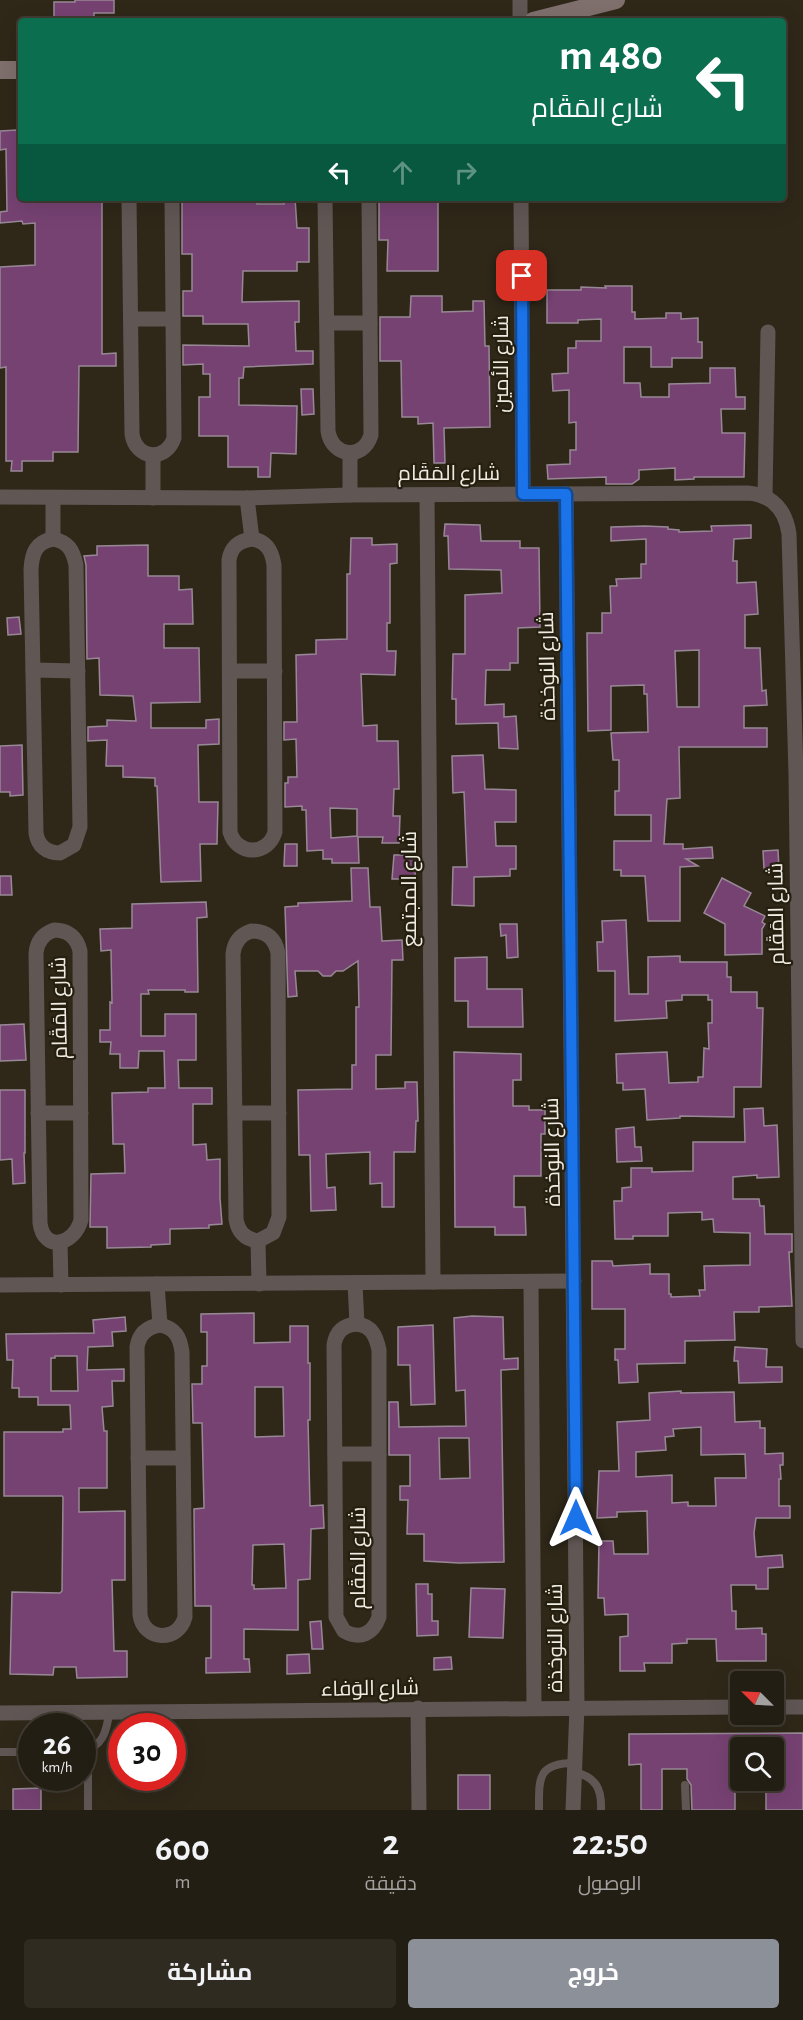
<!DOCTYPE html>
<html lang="ar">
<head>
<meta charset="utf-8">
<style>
	body { margin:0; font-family:"Alegreya Sans",Cairo,sans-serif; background:#2f2b21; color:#f1f3f6; direction:rtl; height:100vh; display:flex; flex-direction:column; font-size:22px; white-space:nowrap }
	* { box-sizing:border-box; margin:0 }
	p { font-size:20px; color:#a3a2a0 }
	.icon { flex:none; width:33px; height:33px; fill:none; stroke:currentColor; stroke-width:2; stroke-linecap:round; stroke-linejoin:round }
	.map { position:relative; height:1810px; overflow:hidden; direction:ltr }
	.side { display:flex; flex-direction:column; background:#231e13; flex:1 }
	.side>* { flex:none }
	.banner { position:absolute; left:18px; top:18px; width:768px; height:183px; border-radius:6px; box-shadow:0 6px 24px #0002,0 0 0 2px #403c33; direction:rtl; background:#0b6e4f; color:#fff; overflow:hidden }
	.needle { width:39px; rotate:294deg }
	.tools { position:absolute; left:730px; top:1671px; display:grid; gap:12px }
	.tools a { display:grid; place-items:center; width:54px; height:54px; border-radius:6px; background:#231e13; box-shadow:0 6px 24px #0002,0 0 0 2px #403c33; font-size:30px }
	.speed { position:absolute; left:18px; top:1713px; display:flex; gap:12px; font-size:30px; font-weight:700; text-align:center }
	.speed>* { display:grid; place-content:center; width:78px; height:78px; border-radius:50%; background:#231e13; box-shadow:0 6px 24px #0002,0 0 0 2px #403c33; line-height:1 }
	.speed small { font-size:15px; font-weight:400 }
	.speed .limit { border:9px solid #d22; background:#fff; color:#111 }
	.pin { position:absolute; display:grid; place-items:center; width:51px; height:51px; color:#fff; margin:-26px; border-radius:12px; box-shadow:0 3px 9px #0006 }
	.me { position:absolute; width:66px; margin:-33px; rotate:0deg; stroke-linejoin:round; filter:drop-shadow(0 0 4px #0008) }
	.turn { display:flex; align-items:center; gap:21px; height:126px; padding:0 24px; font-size:27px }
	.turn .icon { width:78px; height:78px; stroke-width:2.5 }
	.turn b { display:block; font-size:42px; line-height:51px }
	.lanes { display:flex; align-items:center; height:57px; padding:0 24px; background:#0003; justify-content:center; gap:30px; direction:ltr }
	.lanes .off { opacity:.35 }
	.eta { display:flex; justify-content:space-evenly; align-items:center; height:102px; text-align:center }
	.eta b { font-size:36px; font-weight:700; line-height:42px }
	.action { display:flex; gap:12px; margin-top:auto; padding:12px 24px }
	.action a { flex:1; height:69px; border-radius:6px; background:#8c9099; color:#fff; font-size:24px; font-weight:700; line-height:69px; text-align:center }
	.action a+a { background:#2f2b21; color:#f1f3f6 }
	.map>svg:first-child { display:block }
	.building { fill:#764272; stroke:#988896; stroke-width:1.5; fill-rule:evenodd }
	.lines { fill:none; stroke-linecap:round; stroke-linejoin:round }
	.lane { stroke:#605755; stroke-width:8 }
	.street { stroke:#605755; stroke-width:15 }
	.secondary { stroke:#7f706d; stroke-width:18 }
	.route-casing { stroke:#114b97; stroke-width:15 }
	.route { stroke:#1a73e8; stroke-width:10 }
	.labels { text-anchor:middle; stroke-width:4.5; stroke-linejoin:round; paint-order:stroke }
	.street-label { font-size:21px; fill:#efebe1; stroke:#251f10 }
</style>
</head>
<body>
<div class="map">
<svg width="803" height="1810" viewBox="0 0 803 1810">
	<rect width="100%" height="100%" fill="#2f2819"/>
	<g class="building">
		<path d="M75 0H114V13H94V21H54V2H75Z"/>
		<path d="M17 130 18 152H21V198H102V354L116 353V366H79L78 452H53V461H22V471H11L12 461H6V367L0 368V267L35 265V223L23 224 22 221 0 223V212L7 211 6 149 0 150V131Z"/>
		<path d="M182 198H257V204H284L283 198H295L297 228H309V262H297V271H243L242 302 299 301V322H295L296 351H313V364L244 367 243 378H239V405L297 406 296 454 271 453 270 477H258V467H228V436H199V397H210V374H203V364L183 365V345L249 346 248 324H203V316H183V291H192V254H182Z"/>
		<path d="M379 198 438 201V271H387L388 240H379Z"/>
		<path d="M605 286H632V312H635V319L666 318V313H681V319L698 318V342H702V358H672V367H651V347H624V383H640L641 397H669V384L710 383V368H735L736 397H745V409H721L722 433H745L744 477H694V479L675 480V468L639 470V479L632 484H606V477L548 479 547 465 570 464V450H576V422L569 423V390L553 391 552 374 568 373V348H576V341H601V319L578 320V323H547V290H581V287L606 288Z"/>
		<path d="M411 296H442V312L473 311V301H484L485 346H489L490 427 444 428 445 463H434L433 423 418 424V417H402L401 361H380V317H410Z"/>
		<path d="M301 389H313L314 414 302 415Z"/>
		<path d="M445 524 480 525 481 541H520V548H539L540 627 518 628V663H510V670H486L485 705 504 704V717L516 716 518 749 499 748 498 723 456 724V699H452L453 654H465V595L502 593 501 570 449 569 448 536H444Z"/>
		<path d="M751 525V538L734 539 733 561H737V583L756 582 758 614 745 615V648H760L762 691 766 690 767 705 744 706V728H767V747H679L680 798 667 799 664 844H683V849L712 847 713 858 686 859 698 866 680 867V921H648L645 876H621V870H614V841H651V815H615V791H619V760H613L611 733 648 732 647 694H644V685L611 686V730L588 731 587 633H602V613H611L610 586H617L616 579 641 578V564H646V539L611 541V527L645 526 668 527V529L679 530V532L712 531 711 526ZM699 650V707H677L675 651Z"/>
		<path d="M351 538H372V545L397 544V563L390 564V623H387V651H396L395 675 361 674 363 726 377 725V741H398L399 789H394L393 816H400L399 843H382L383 837H358L359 863H332V859H323V850L307 851 306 810H302V806L285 807V783H288V777H297L296 739 284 740V722H297L296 655 316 654V640L347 639V574H350ZM330 808 357 809V836L331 838Z"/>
		<path d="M148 545V576H179V590L192 589 193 624H164V648H199L200 702 151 703V728H206V720L219 719V744L198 745 199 802H218L217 844H200L201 881 161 882 157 786H155V778L123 777V766H106L107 740 88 741V727L107 726V720L136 721 133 696 100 695 99 658 87 659 86 565 84 556 97 555V546Z"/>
		<path d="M19 617 21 634 8 635 7 618Z"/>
		<path d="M22 745 23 795 10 796V792H0V746Z"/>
		<path d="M483 755 485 789 516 790V822H495L496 846H516V869H510V876L474 877V906L452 905 453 867H467L464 792 453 793 452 756Z"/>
		<path d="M285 844H297V866H284Z"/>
		<path d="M778 850 779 869H764L763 851Z"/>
		<path d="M394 855H416L415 879H392Z"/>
		<path d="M351 868H368L370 907H380L382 941 402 940 403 960H392L391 1055H376V1089L405 1088V1082H417L418 1121H416L415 1152H394V1207H382V1183L370 1184V1152L326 1154 327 1188 335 1187 336 1210 311 1211 310 1155H299L298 1090 352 1089V1065H356V1007H359L358 961 343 971H336L331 976H323L318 971H295L297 996 288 997 285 907 298 906V903L352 901Z"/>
		<path d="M0 876H11L12 895H0Z"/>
		<path d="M722 878 751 893 744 906 765 916 762 922 765 924 762 929V954L725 955V924L704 913Z"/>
		<path d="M206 902 207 917 197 918 198 992H185V990H148L149 994H141V1036H165V1014H196V1060H178L179 1088H212V1104H193V1145L206 1144 207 1160 220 1159V1198L222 1224 209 1225V1228L170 1229V1244L151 1245V1247L107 1248V1227H90L91 1174 125 1173 124 1144H113L112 1093 148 1092V1088H165L164 1051H139L138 1068H120V1054H110L111 1042H100V1030H110V1002L112 1003 111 950 101 951 100 929 132 928V904Z"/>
		<path d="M626 920 629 994H648V957L680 956V962H727V977H731V992H757V1008H763L761 1087H734V1117L680 1116V1118L647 1120 645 1089 623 1090V1083H617L616 1054 667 1052 669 1083 698 1082V1077H703L704 1048 709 1049 708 1023H712V1000H708V995H682V1000L666 1001 667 1018 615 1021V971H598L597 942H603L602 921Z"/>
		<path d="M500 924H517L518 957 507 958 506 935 501 936Z"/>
		<path d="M487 957V989H522L523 1027H468V1001H455V958Z"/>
		<path d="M24 1024 26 1060 0 1061V1025Z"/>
		<path d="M454 1052 521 1054V1080H513V1106H529V1110H545V1134H541V1176H514V1207H525L526 1235H495V1227H455Z"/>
		<path d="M0 1090H25V1153H24L25 1183 13 1184 12 1159 0 1160Z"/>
		<path d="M763 1108 764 1126 777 1125 779 1177 757 1178V1175L733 1177V1199H759L760 1206H764L765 1234H792V1252H789L792 1306 759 1307V1312H734L735 1340 685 1341V1363L637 1364 638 1382 619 1383 618 1360H615V1349H625V1309H592V1261H612L613 1266 650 1264V1274H669V1294H671V1297L700 1296 699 1290H705L704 1266 750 1265V1233L714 1232 713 1219 702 1220V1212L668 1213V1236H633V1239H615L614 1201H622V1188L631 1187V1168H652V1172L693 1171V1142H745L744 1109Z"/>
		<path d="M634 1127 635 1147H641L642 1161 617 1162 616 1129Z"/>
		<path d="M254 1313V1343L290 1342V1326H308V1363H310V1420H308L310 1506 323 1505 324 1528 311 1529 310 1579 298 1580V1630L244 1629V1659H249L250 1672 206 1673V1658H211V1606H195L194 1509 204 1508 202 1423H193L192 1384H202V1366H207V1332H201V1314ZM255 1387H283L284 1436 255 1437ZM284 1544 286 1588 254 1589V1585H252L253 1545Z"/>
		<path d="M472 1316 503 1317 504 1359 518 1358V1369L501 1370 504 1562 459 1563 424 1561V1534H407L408 1500H400V1486H410V1455H389V1402H398L399 1427 466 1426 465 1390 456 1391 454 1318ZM439 1438H469L470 1478 440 1479Z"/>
		<path d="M125 1317 126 1331 112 1332 113 1346 88 1347 87 1370 124 1369V1381H112L113 1406 102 1407 104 1431H107V1488H79V1512L125 1511V1580H112L114 1651H127V1677L77 1678 76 1667H54L53 1675 10 1674 12 1592 60 1593 62 1591 63 1497 62 1496H4V1432H63V1429H71L70 1405H38V1397H19V1388H12L13 1360H7L6 1334 94 1333 93 1320ZM55 1356H77L78 1391H51V1358H55Z"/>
		<path d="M433 1325 435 1404 411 1405 410 1365H398V1327Z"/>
		<path d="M735 1347 767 1349 766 1367H782V1382L739 1383 738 1361H734Z"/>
		<path d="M681 1391V1393L734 1392 735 1422 760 1421V1428H765V1454L783 1453V1465H780L781 1479H779V1506H790V1518H756L754 1533 756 1557 782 1555 783 1567 768 1568V1589H756V1585H731L732 1611H736V1629L762 1628V1634H766V1661H717L716 1639H687V1643L672 1644V1663H644L645 1671H620V1637L628 1636V1614L605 1615 604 1598H598L599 1541H613L614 1554H648L647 1511 617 1512V1517L597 1518 599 1471H619L617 1422 650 1420 649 1393ZM701 1427V1455L745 1454 746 1478H715L716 1506H688V1502L672 1503V1475L636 1477V1452L666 1450 665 1437 674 1436 673 1429Z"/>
		<path d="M416 1584H428V1594H432V1621H438V1635L417 1636Z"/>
		<path d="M471 1588 505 1589 503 1638 469 1637Z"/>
		<path d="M321 1621 323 1649H312L310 1622Z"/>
		<path d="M309 1654 310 1673 287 1674V1655Z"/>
		<path d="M451 1657 452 1669 434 1670V1658Z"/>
		<path d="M803 1733V1810H766V1780H774V1748H741V1764H735V1810H692L691 1785 687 1779V1769H662V1810H641V1764L629 1765V1734Z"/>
		<rect x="458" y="1775" width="32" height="35"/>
		<path d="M41 1788V1810H13V1789Z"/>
	</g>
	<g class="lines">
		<g class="lane">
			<path d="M82 1751C103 1747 107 1731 109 1712"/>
			<path d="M0 1752H32"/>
			<path d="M574 1772C596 1777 602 1789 601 1810"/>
			<path d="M685 1785 686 1810"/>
			<path d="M88 1810V1750"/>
			<path d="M539 1810C539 1779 537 1763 574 1763"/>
		</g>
		<g class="street">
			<path d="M520 0V21"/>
			<path d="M129 198 132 434C136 460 166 462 174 438L172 198"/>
			<path d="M325 198 328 431C332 457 363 461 371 435L369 198"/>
			<path d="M521 198 523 494"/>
			<path d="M131 319H173"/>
			<path d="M327 323H370"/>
			<path d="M350 453V495"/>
			<path d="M153 455V498"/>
			<path d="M566 494 577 1707 573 1810"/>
			<path d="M427 495 433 1282"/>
			<path d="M765 496 768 332"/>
			<path d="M0 497 247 498 350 495 748 493C773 495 786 511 789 534L796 774 803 1341"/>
			<path d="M247 498 252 539"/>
			<path d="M53 499V539"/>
			<path d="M53 539C69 542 73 551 76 565L80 827 74 845 60 853C46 853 38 846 36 833L31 569C32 553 36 542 53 539Z"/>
			<path d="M252 539C267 541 272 551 274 565L275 832C268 856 237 856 230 832L229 560C231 547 238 541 252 539Z"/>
			<path d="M33 670 78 671"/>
			<path d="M230 671H275"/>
			<path d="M54 930C68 930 77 937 80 951L81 1220C74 1245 44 1253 40 1223L36 953C37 941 43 934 54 930Z"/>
			<path d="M251 931C266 931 275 938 278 953L279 1217 273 1233 258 1241C245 1239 238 1232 236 1219L233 954C234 942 240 935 251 931Z"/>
			<path d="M38 1113H81"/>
			<path d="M235 1113H279"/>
			<path d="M258 1241 259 1284"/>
			<path d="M60 1242 61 1285"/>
			<path d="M531 1282 534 1707"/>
			<path d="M355 1283 357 1324"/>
			<path d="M157 1284 160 1325"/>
			<path d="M0 1285 574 1281"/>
			<path d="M357 1324C372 1326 376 1336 379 1350V1617C373 1634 360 1640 344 1631L336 1617 334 1345C336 1332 343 1325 357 1324Z"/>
			<path d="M160 1325C175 1328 180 1337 182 1352L185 1617C178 1643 144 1641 140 1615L137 1347C139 1334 147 1327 160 1325Z"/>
			<path d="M335 1454H379"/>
			<path d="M138 1458H183"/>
			<path d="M774 1707H803"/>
			<path d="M418 1708 419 1810"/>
			<path d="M0 1713 741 1707"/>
		</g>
		<g class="secondary">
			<path d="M533 21 616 0"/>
			<path d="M0 70H21"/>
		</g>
	</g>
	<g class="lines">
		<defs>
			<path id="route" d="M522 276 523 494H566L576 1518"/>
		</defs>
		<use href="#route" class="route-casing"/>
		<use href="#route" class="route"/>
	</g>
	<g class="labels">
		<g class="street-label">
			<text transform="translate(501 364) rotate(-90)" y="7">شارع الأمين</text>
			<text x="449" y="480">شارع المَقَام</text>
			<text transform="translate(547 666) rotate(-91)" y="7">شارع النوخذة</text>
			<text transform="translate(409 889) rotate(-90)" y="7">شارع المجتمع</text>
			<text transform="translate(776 914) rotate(-91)" y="7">شارع المَقَام</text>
			<text transform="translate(59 1008) rotate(-91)" y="7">شارع المَقَام</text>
			<text transform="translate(552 1152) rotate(-91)" y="7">شارع النوخذة</text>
			<text transform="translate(358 1558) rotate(-90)" y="7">شارع المَقَام</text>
			<text transform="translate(555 1638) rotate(-90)" y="7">شارع النوخذة</text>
			<text transform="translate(370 1688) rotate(-1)" y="7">شارع الوَفاء</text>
		</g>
	</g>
</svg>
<div class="tools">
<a><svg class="needle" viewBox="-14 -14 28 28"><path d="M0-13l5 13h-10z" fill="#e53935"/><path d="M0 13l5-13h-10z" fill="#a3a2a0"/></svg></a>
<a><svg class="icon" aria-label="search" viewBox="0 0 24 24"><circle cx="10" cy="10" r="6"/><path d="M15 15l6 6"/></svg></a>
</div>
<div class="speed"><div>26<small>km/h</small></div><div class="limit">30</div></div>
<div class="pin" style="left:522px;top:276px;background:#d93025"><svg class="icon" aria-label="arrive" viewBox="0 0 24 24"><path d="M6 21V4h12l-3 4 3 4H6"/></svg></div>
<svg class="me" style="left:576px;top:1518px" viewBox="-20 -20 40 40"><path d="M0-17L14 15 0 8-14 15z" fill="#1a73e8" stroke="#fff" stroke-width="4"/></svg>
<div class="banner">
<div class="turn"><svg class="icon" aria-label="left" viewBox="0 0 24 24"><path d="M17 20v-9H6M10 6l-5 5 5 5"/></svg><div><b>480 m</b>شارع المَقَام</div></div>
<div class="lanes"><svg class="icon" aria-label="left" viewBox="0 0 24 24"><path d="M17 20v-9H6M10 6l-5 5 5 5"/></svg><svg class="icon off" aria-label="ahead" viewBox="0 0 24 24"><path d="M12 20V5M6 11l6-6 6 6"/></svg><svg class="icon off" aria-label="right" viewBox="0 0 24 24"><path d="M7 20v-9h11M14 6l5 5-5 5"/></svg></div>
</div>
</div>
<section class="side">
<div class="eta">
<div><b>22:50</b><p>الوصول</p></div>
<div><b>2</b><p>دقيقة</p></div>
<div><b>600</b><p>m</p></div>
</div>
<div class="action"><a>خروج</a><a>مشاركة</a></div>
</section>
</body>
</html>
